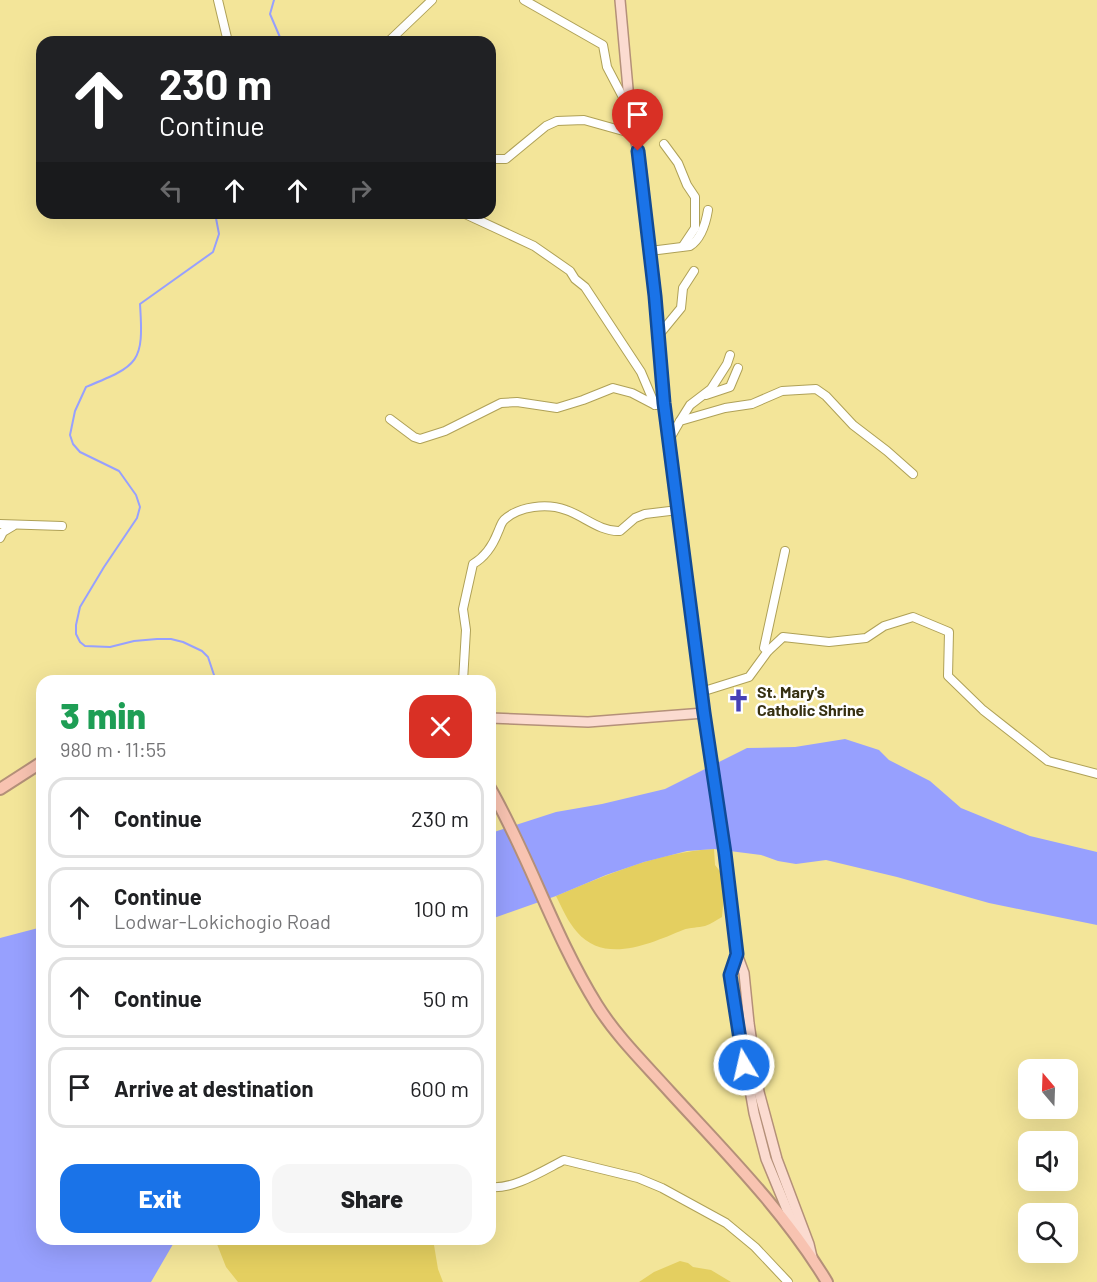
<!DOCTYPE html>
<html lang="en">
<head>
<meta charset="utf-8">
<style>
	body { margin:0; font-family:Barlow,sans-serif; background:#f6f6f6; color:#202124; height:100vh; display:flex; flex-direction:column; font-size:22px; white-space:nowrap }
	* { box-sizing:border-box; margin:0 }
	p { font-size:20px; color:#757577 }
	.icon { flex:none; width:33px; height:33px; fill:none; stroke:currentColor; stroke-width:2; stroke-linecap:round; stroke-linejoin:round }
	.map { position:relative; flex:1; overflow:hidden }
	.details { position:absolute; left:36px; top:675px; width:460px; height:570px; display:flex; flex-direction:column; background:#fff; border-radius:18px; box-shadow:0 6px 24px #0002 }
	.details>* { flex:none }
	.guide { position:absolute; left:36px; top:36px; width:460px; height:183px; border-radius:18px; box-shadow:0 6px 24px #0002; background:#202124; color:#fff; overflow:hidden }
	.needle { width:39px; rotate:341deg }
	.buttons { position:absolute; left:1018px; top:1059px; display:grid; gap:12px }
	.buttons a { display:grid; place-items:center; width:60px; height:60px; border-radius:12px; background:#fff; box-shadow:0 6px 24px #0002; font-size:30px }
	.pin { position:absolute; display:grid; place-items:center; width:51px; height:51px; color:#fff; margin:-62px -26px; border-radius:50% 50% 50% 0; rotate:-45deg; box-shadow:0 0 6px #0007 }
	.pin .icon { rotate:45deg }
	.me { position:absolute; width:66px; margin:-33px; rotate:351deg; stroke-linejoin:round; filter:drop-shadow(0 0 4px #0008) }
	.turn { display:flex; align-items:center; gap:21px; height:126px; padding:0 24px; font-size:27px }
	.turn .icon { width:78px; height:78px; stroke-width:2.5 }
	.turn b { display:block; font-size:42px; line-height:51px }
	.lanes { display:flex; align-items:center; height:57px; padding:0 24px; background:#0003; justify-content:center; gap:30px; direction:ltr }
	.lanes .off { opacity:.35 }
	.round { display:grid; place-items:center; flex:none; width:63px; height:63px; border-radius:18px; background:#f6f6f6 }
	.headline { display:flex; align-items:center; justify-content:space-between; height:102px; padding:0 24px }
	h1 { font-size:36px; font-weight:800; line-height:45px; color:#1e9e55 }
	.cta { display:flex; gap:12px; margin-top:auto; padding:12px 24px }
	.cta a { flex:1; height:69px; border-radius:18px; background:#1a73e8; color:#fff; font-size:24px; font-weight:800; line-height:69px; text-align:center }
	.cta a+a { background:#f6f6f6; color:#202124 }
	ul { padding:0; list-style:none }
	li { display:flex; align-items:center; gap:18px; height:81px; margin:0 12px 9px; padding:0 12px; border:3px solid #e0e0e0; border-radius:18px }
	li div { flex:1 }
	li b { display:block; font-size:22px }
	li em { font-style:normal }
	.map>svg:first-child { display:block }
	.green { fill:#e4cf60 }
	.water { fill:#97a0fe }
	.lines { fill:none; stroke-linecap:round; stroke-linejoin:round }
	.stream { stroke:#97a0fe; stroke-width:2 }
	.minor-casing { stroke:#afa157; stroke-width:10 }
	.major-casing { stroke:#b49079; stroke-width:12 }
	.highway-casing { stroke:#b49079; stroke-width:14 }
	.minor { stroke:#fff; stroke-width:8 }
	.major { stroke:#fbdbd0; stroke-width:9 }
	.highway { stroke:#f8c3b1; stroke-width:10 }
	.route-casing { stroke:#114b97; stroke-width:15 }
	.route { stroke:#1a73e8; stroke-width:10 }
	.labels { text-anchor:middle; stroke-width:5; stroke-linejoin:round; paint-order:stroke }
	.poi-label { font-size:16px; font-weight:bold; fill:#363011; stroke:#fff; text-anchor:start }
</style>
</head>
<body>
<div class="map">
<svg width="1097" height="1282" viewBox="0 0 1097 1282">
	<rect width="100%" height="100%" fill="#f3e599"/>
	<g class="green">
		<path d="M714 849 715 865 722 874 725 882 722 917C716 920 711 924 705 926 698 928 690 927 683 930 651 943 605 965 577 932 568 922 562 908 556 896 607 875 657 852 714 849Z"/>
		<path d="M215 1239H433L438 1269 443 1282H238L226 1267Z"/>
		<path d="M680 1261 688 1263 693 1267 711 1270 731 1282H639L654 1272Z"/>
	</g>
	<g class="water">
		<path d="M845 739 879 750 889 760 930 781 961 808 1030 836 1097 852V925L989 903 897 877 826 860 796 864 778 861 761 855 714 849 687 851 644 862 606 875 556 896 491 919V833L556 812 602 804 665 789 747 748 795 747Z"/>
		<path d="M42 927V1239H176L151 1282H0V938Z"/>
	</g>
	<g class="lines">
		<g class="stream">
			<path d="M274 0 270 14 282 42"/>
			<path d="M215 213 219 234 213 252 140 304C144 363 139 365 86 387L75 411 70 435 73 444 80 452 119 471 136 495 140 507 137 518 104 567 80 607 76 625V634L80 642 85 646 110 647 134 641 157 639H171L183 642 202 651 208 657 216 681"/>
		</g>
		<defs>
			<g id="minor">
				<path d="M218 0 228 42"/>
				<path d="M524 0 603 45 607 67 628 107"/>
				<path d="M388 42 432 0"/>
				<path d="M664 144 678 163 687 185 695 197V228L683 246"/>
				<path d="M490 159H506L546 126 557 121 584 120 634 134"/>
				<path d="M463 213 534 246 570 271 575 279 585 287 641 372 655 405"/>
				<path d="M650 251 690 246C701 239 706 222 708 210"/>
				<path d="M658 336 681 308 683 288 694 271"/>
				<path d="M706 395 730 387 738 368"/>
				<path d="M390 419 414 437 420 439 445 431 501 403 517 402 557 408 583 400 613 388 632 393 655 405 664 403"/>
				<path d="M680 421 690 405 711 389 727 364 730 355"/>
				<path d="M669 440 680 421 725 408 752 404 782 391 816 389 826 396 853 425 887 451 913 474"/>
				<path d="M0 524 62 526"/>
				<path d="M0 538 3 532 13 526"/>
				<path d="M768 651 764 648 785 551"/>
				<path d="M463 681 466 630 463 609 473 564C485 557 493 545 498 532 500 528 501 523 504 520 519 506 547 503 566 510 584 516 600 532 620 531L635 518 645 514 678 510"/>
				<path d="M701 692 749 677 768 651 783 637 829 642 866 638 884 626 913 617 949 632 948 676 983 710 1048 761 1097 774"/>
				<path d="M490 1187C513 1190 544 1170 564 1160L638 1178 662 1188 726 1223 755 1247 788 1282"/>
			</g>
			<g id="major">
				<path d="M620 0 630 111 641 168 655 296 664 403 704 713 725 853 737 954 744 973 749 1023 759 1092 777 1159 809 1244 812 1257"/>
				<path d="M490 718 588 722 704 713"/>
				<path d="M737 954 730 975 754 1113 766 1159 797 1234"/>
			</g>
			<g id="highway">
				<path d="M490 788C530 858 554 936 597 1005 617 1037 645 1064 670 1092 725 1152 785 1212 827 1282"/>
				<path d="M0 789 42 762"/>
			</g>
		</defs>
		<use href="#minor" class="minor-casing"/>
		<use href="#major" class="major-casing"/>
		<use href="#highway" class="highway-casing"/>
		<use href="#minor" class="minor"/>
		<use href="#major" class="major"/>
		<use href="#highway" class="highway"/>
	</g>
	<g class="lines">
		<defs>
			<path id="route" d="M638 151 655 296 664 403 704 713 725 853 737 954 730 975 744 1065"/>
		</defs>
		<use href="#route" class="route-casing"/>
		<use href="#route" class="route"/>
	</g>
	<defs>
		<symbol id="church-bare" viewBox="-9 -9 18 18"><path d="M-1.2-6h2.4v3.5h3.3v2.4h-3.3V6h-2.4V-.1h-3.3v-2.4h3.3Z" fill="#4640b6" stroke="#fff" stroke-width="2.5" paint-order="stroke"/></symbol>
	</defs>
	<g fill-rule="evenodd">
		<use href="#church-bare" x="722" y="684" width="33" height="33"/>
	</g>
	<g class="labels">
		<g class="poi-label">
			<text x="757" y="698">St. Mary's<tspan x="757" dy="18">Catholic Shrine</tspan></text>
		</g>
	</g>
</svg>
<div class="buttons">
<a><svg class="needle" viewBox="-14 -14 28 28"><path d="M0-13l5 13h-10z" fill="#e53935"/><path d="M0 13l5-13h-10z" fill="#757577"/></svg></a>
<a><svg class="icon" aria-label="sound" viewBox="0 0 24 24"><path d="M4 9h4l5-4v14l-5-4H4zM17 9q2 3 0 6"/></svg></a>
<a><svg class="icon" aria-label="search" viewBox="0 0 24 24"><circle cx="10" cy="10" r="6"/><path d="M15 15l6 6"/></svg></a>
</div>
<div class="pin" style="left:638px;top:151px;background:#d93025"><svg class="icon" aria-label="arrive" viewBox="0 0 24 24"><path d="M6 21V4h12l-3 4 3 4H6"/></svg></div>
<svg class="me" style="left:744px;top:1065px" viewBox="-20 -20 40 40"><circle r="17" fill="#1a73e8" stroke="#fff" stroke-width="3"/><path d="M0-11L8 9 0 5-8 9z" fill="#fff"/></svg>
<div class="guide">
<div class="turn"><svg class="icon" aria-label="ahead" viewBox="0 0 24 24"><path d="M12 20V5M6 11l6-6 6 6"/></svg><div><b>230 m</b>Continue</div></div>
<div class="lanes"><svg class="icon off" aria-label="left" viewBox="0 0 24 24"><path d="M17 20v-9H6M10 6l-5 5 5 5"/></svg><svg class="icon" aria-label="ahead" viewBox="0 0 24 24"><path d="M12 20V5M6 11l6-6 6 6"/></svg><svg class="icon" aria-label="ahead" viewBox="0 0 24 24"><path d="M12 20V5M6 11l6-6 6 6"/></svg><svg class="icon off" aria-label="right" viewBox="0 0 24 24"><path d="M7 20v-9h11M14 6l5 5-5 5"/></svg></div>
</div>
<section class="details">
<div class="headline"><div><h1>3 min</h1><p>980 m · 11:55</p></div><a class="round" style="background:#d93025;color:#fff"><svg class="icon" aria-label="close" viewBox="0 0 24 24"><path d="M6 6l12 12M18 6L6 18"/></svg></a></div>
<ul>
<li><svg class="icon" aria-label="ahead" viewBox="0 0 24 24"><path d="M12 20V5M6 11l6-6 6 6"/></svg><div><b>Continue</b></div><em>230 m</em></li>
<li><svg class="icon" aria-label="ahead" viewBox="0 0 24 24"><path d="M12 20V5M6 11l6-6 6 6"/></svg><div><b>Continue</b><p>Lodwar-Lokichogio Road</p></div><em>100 m</em></li>
<li><svg class="icon" aria-label="ahead" viewBox="0 0 24 24"><path d="M12 20V5M6 11l6-6 6 6"/></svg><div><b>Continue</b></div><em>50 m</em></li>
<li><svg class="icon" aria-label="arrive" viewBox="0 0 24 24"><path d="M6 21V4h12l-3 4 3 4H6"/></svg><div><b>Arrive at destination</b></div><em>600 m</em></li>
</ul>
<div class="cta"><a>Exit</a><a>Share</a></div>
</section>
</div>
</body>
</html>
